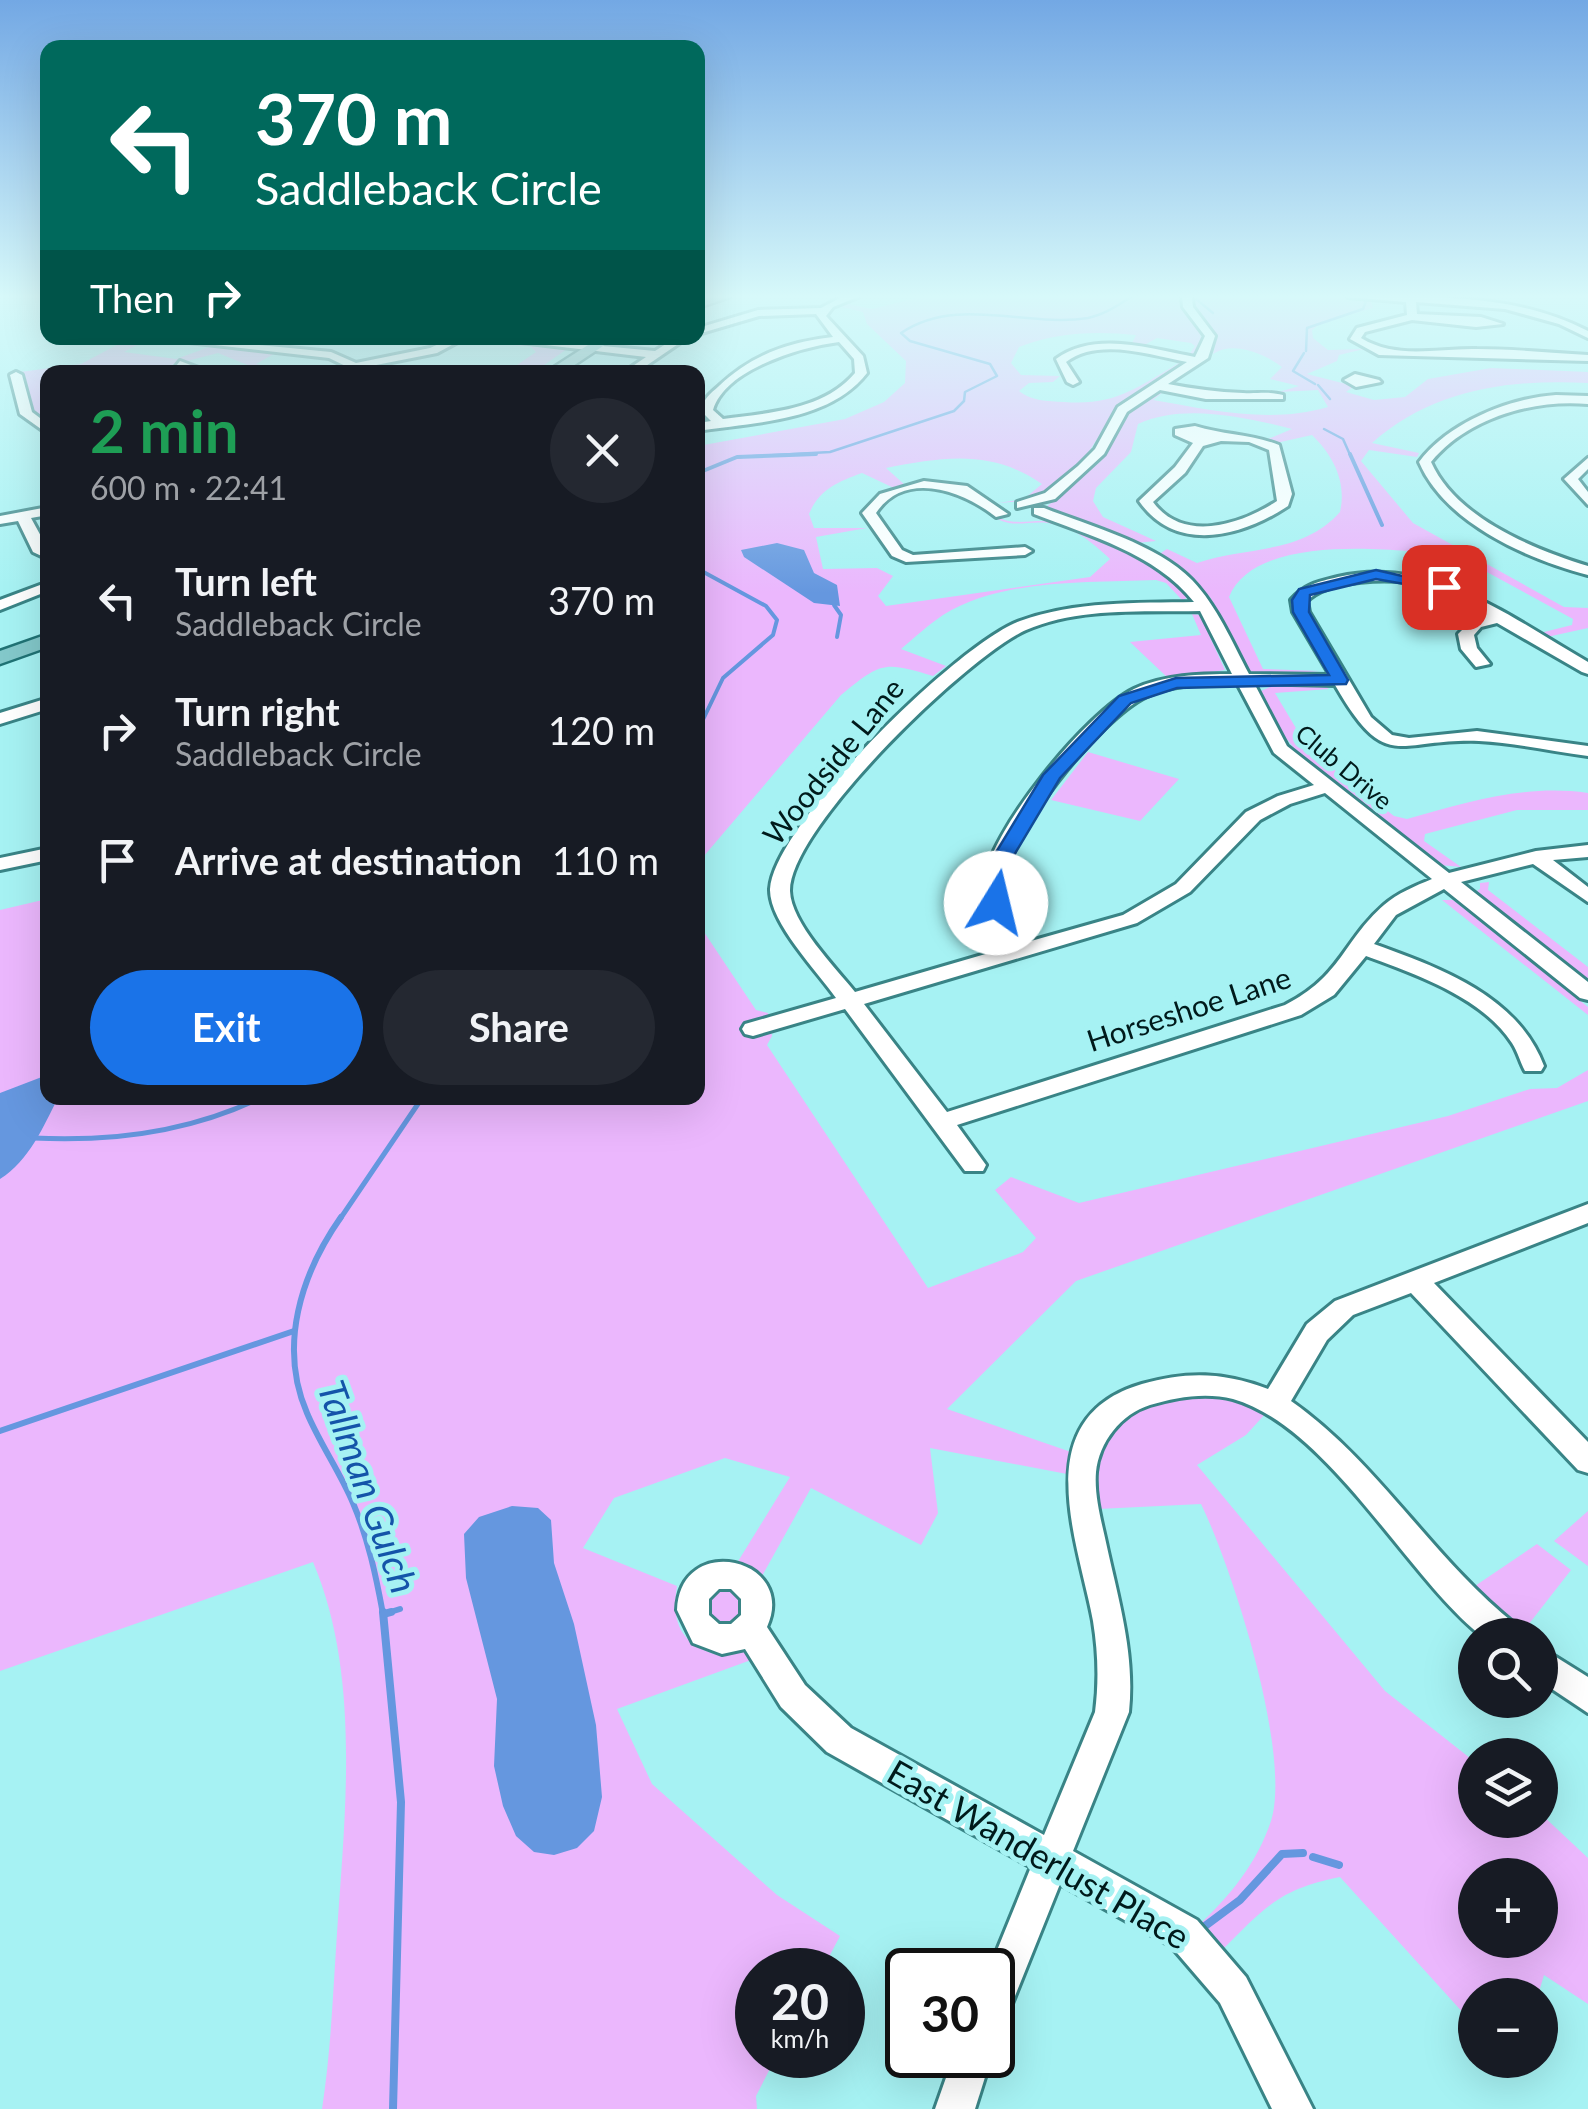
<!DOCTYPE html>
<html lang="en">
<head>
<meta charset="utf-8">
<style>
	body { margin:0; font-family:Lato,sans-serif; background:#242831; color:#f1f3f6; height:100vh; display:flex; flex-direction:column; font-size:38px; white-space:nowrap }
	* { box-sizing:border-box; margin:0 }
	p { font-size:32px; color:#9ea1a6 }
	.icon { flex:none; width:55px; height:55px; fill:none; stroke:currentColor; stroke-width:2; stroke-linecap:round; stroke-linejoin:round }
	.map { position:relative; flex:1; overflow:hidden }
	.sheet { position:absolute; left:40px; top:365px; width:665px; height:740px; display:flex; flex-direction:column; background:#171b24; border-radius:20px; box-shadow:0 10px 40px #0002 }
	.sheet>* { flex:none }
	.top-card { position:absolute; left:40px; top:40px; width:665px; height:305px; border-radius:20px; box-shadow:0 10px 40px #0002; background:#00695c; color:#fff; overflow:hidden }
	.buttons { position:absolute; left:1458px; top:1618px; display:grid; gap:20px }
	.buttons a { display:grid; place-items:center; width:100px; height:100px; border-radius:50%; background:#171b24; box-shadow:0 10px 40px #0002; font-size:50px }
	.speed { position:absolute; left:735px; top:1948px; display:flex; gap:20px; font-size:50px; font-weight:700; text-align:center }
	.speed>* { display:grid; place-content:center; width:130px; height:130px; border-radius:50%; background:#171b24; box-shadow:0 10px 40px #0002; line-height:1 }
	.speed small { font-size:25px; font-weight:400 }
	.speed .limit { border:5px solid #111; border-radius:15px; background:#fff; color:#111 }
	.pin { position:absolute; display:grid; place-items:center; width:85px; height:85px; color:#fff; margin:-42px; border-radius:20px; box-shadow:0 5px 15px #0006 }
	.me { position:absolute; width:110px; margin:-55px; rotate:9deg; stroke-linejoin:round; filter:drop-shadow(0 0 8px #0008) }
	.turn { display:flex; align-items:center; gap:35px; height:210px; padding:0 50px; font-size:45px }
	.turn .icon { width:130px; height:130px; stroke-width:2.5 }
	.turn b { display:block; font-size:70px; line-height:85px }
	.then { display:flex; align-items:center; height:95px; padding:0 50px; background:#0003; gap:20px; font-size:38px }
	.round { display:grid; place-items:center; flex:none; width:105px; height:105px; border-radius:52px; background:#242831 }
	.summary { display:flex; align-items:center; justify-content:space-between; height:170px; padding:0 50px }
	h1 { font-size:60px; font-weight:700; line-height:75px; color:#1e9e55 }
	.action { display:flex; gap:20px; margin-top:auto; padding:20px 50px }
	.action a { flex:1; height:115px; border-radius:60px; background:#1a73e8; color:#fff; font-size:40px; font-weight:700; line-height:115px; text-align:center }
	.action a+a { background:#242831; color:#f1f3f6 }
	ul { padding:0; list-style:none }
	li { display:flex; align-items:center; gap:30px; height:130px; padding:0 50px }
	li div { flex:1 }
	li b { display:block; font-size:38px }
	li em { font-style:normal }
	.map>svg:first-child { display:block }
	.green { fill:#ebb7fd; fill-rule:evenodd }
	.water { fill:#6597df }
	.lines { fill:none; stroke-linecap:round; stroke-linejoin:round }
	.stream-far4 { stroke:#6597df; stroke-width:2.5 }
	.stream-far3 { stroke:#6597df; stroke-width:4 }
	.stream-far2 { stroke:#6597df; stroke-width:5 }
	.stream-far1 { stroke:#6597df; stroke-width:6 }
	.stream { stroke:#6597df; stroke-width:8 }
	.minor-casing { stroke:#398486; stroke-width:6 }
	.major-casing { stroke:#207375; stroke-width:5 }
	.minor { fill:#fff; fill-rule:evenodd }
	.major { fill:#83c8ca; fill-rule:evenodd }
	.route { fill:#1a73e8; stroke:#114b97; stroke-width:2.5 }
	.labels { text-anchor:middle; stroke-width:10; stroke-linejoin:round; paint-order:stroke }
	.far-street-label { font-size:25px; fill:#001a1b; stroke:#a6f2f3 }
	.street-label { font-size:30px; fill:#001a1b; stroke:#a6f2f3 }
	.near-street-label { font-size:35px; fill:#001a1b; stroke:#a6f2f3 }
	.near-water-label { font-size:38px; font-style:italic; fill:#1454a9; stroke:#a6f2f3 }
</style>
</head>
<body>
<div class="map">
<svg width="1588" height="2109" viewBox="0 0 1588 2109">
	<rect width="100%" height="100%" fill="#a6f2f3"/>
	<g class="green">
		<path d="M920 297H1180C1184 322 1211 327 1197 355L1188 356 1195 346 1191 343 1157 338 1139 348 1130 347 1136 335C1095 331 1057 332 1019 347L1011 363 1021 375 1060 376 1053 382 1029 383 1019 391C1031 401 1047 401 1064 402 1115 406 1136 388 1179 363L1177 360 1187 364 1118 407 1084 459 1035 500 998 503 1024 499 1042 484C991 449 944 457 886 468L905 485 894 488 862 473C837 482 819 490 809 514L814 528H867L816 537 823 569 877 568 893 576 878 596 886 606 1090 577 1110 559C1092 542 1074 527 1048 523 1026 520 1003 532 988 509 1007 530 1029 518 1054 522 1101 529 1158 562 1189 597L1182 600 1166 583 1156 580C1088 583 1003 578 943 615 928 625 914 638 901 649L946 666 933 676C884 661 881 662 841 695L698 863V457L703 453 698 446 845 419 884 402 905 383 906 361 867 324 863 312 837 306 844 303 872 309Z"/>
		<path d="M1193 297H1335L1404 303 1371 301 1373 308 1322 322 1312 330 1313 338 1328 350 1364 349 1339 355 1337 361 1307 374 1354 386 1346 392 1374 400 1405 397 1428 379 1491 368 1588 372V383C1510 379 1433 389 1372 443L1419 453 1417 457 1369 450 1361 461 1413 523 1564 607 1588 608V628L1547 637 1540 633 1572 625 1573 619 1474 565 1427 556 1416 574 1409 573 1413 554 1407 551C1356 547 1251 542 1229 597L1263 669 1320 671 1266 675 1250 671 1210 597 1158 555 1167 549 1197 563C1246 546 1302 555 1340 512 1347 482 1333 455 1312 435L1276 443 1268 439 1292 429C1245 417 1183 403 1138 424L1131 452 1096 488 1093 501 1103 517 1156 541 1136 543 1050 513 1045 508 1101 461 1132 409 1159 391 1163 392 1153 400C1211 410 1270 424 1328 407L1318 390 1279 392 1299 386 1270 379 1282 367C1262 352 1232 341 1213 354L1217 337 1195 307Z"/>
		<path d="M130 338H150L124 352 176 359 215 345 279 351 256 364 294 372 255 368 218 353 144 372H48L47 427 27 403 20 372 81 364Z"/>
		<path d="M473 338 567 349 534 372H507L536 352 530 346 463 342Z"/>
		<path d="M1192 614 1200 615 1225 670 1168 678 1130 642 1201 635Z"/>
		<path d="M1324 686 1329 689 1275 693 1309 750 1394 816 1407 819C1468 802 1525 784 1588 793V810H1517L1425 834 1424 841 1461 867 1440 865 1303 759 1281 732 1261 691 1270 687Z"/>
		<path d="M1088 752 1179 779 1140 821 1051 800Z"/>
		<path d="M1489 882 1488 890 1588 967V979L1475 892 1480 889V883Z"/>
		<path d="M47 899 48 1098H698V923L756 1010 768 1013 772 1036 767 1045 928 1288 1023 1252 1036 1238 995 1190 1011 1177 1079 1203 1448 1116 1530 1089 1557 1088 1588 1070V1101L1076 1281 947 1409 1071 1452 1067 1474 930 1448 938 1513 921 1545 811 1488 762 1576 737 1563 790 1477 725 1458 614 1498 583 1548 677 1586C671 1623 681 1645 718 1655L724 1650 743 1651 751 1660 617 1709 652 1784 777 1895 840 1936 822 1970H758V2055H777L756 2096 757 2109H322C331 2051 333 1992 337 1933 345 1813 361 1675 313 1562L0 1671V910Z"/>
		<path d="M1442 900H1453L1588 1007V1015Z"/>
		<path d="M1202 1395 1235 1400 1267 1412 1246 1435 1197 1465 1385 1691 1475 1762V1820H1540V1813L1588 1858V2004L1544 1975 1538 1995H1475V2026L1340 1877C1280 1889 1265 1907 1223 1949L1198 1926C1230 1896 1257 1863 1271 1821 1292 1754 1232 1567 1201 1504L1098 1509C1080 1430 1134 1402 1202 1395ZM1475 1875H1540V1940H1475Z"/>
		<path d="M1588 1511V1566L1554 1541Z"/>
		<path d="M1537 1544 1571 1570 1521 1634 1469 1590Z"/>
		<path d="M723 1584 749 1599 739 1625H709L703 1596Z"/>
	</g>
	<g class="water">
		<path d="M777 543 804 550 814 573 837 585 840 606 814 603 744 557 741 550Z"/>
		<path d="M47 1075 48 1098H58C43 1127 29 1161 0 1179V1093Z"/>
		<path d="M512 1506 538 1508 551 1520 554 1563 574 1624 596 1725 602 1797 594 1831 577 1848 554 1855 534 1852 516 1836 503 1806 494 1766 497 1699 466 1578 464 1534 479 1517Z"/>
	</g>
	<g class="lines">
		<g class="stream-far4">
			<path d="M1196 299 1213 313"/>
			<path d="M1306 351 1307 328 1363 309 1366 301"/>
			<path d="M1304 353 1293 371 1315 384"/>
			<path d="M1318 385 1330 399"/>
			<path d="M1324 429 1343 439 1351 457"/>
			<path d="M739 457 830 452 954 411 964 401 965 392 997 376 990 364 910 341 901 333C957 295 1026 328 1088 318 1104 315 1118 305 1131 297"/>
		</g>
		<g class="stream-far3">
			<path d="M1350 454 1382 525"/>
			<path d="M698 473 737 457 816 454"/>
			<path d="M698 569 766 606 777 620 773 635 723 678 698 730"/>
			<path d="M834 605 841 615 837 637"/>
		</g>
		<g class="stream-far2">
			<path d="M33 1138C111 1142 189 1132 260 1098"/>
			<path d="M340 1219 422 1098"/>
		</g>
		<g class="stream-far1">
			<path d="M341 1217C301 1274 278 1346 307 1413 320 1444 340 1472 353 1503 368 1538 376 1576 383 1614"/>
			<path d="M0 1431 294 1331"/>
			<path d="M384 1614 400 1609"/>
		</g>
		<g class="stream">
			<path d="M383 1612 401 1802 393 2109"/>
			<path d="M384 1614 391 1612"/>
			<path d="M1313 1857 1339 1865"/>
			<path d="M1201 1929 1240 1900 1282 1854 1303 1853"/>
		</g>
		<defs>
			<g id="minor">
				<path d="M842 297H858L833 307 826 316 863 356 867 373C829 422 754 422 698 431V423L711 421 701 411C703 399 710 394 719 386 752 355 788 342 833 337L816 314 759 316 698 334V328L758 310 821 308ZM839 342 854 359 855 373C824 410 769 413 723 419L713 410C725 369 801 347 839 342Z"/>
				<path d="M1182 297H1192L1193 307 1215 336 1208 358 1168 384C1194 389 1217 392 1243 393 1258 394 1267 391 1283 395V399H1206L1160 390 1127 412 1104 454 1055 499 1017 508V502L1045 493 1078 466 1095 449 1118 407 1187 362C1151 355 1098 337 1066 362L1079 382 1073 385 1067 382 1056 359C1095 330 1152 349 1195 357L1205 336 1183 307Z"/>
				<path d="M1348 297C1430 297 1513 292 1588 331V338L1559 324 1505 309 1416 302 1417 314 1481 317 1503 324 1476 327 1412 320 1365 332 1361 338C1397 360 1437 348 1477 349 1514 349 1551 353 1588 355V361L1379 355 1350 339 1357 328 1407 315 1406 302Z"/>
				<path d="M154 338H187L331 352 356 363 430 348 452 338H465L437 353 366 367 371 372H358L329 358Z"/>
				<path d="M487 338H520L655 351 675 338H687L637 372H624L646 357Z"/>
				<path d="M180 361 204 370 206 372H191L176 366Z"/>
				<path d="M16 372 22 375 32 412 48 424V434L20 414 10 375Z"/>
				<path d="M1355 374 1379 380 1381 382 1356 387 1344 380Z"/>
				<path d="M1556 395 1588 396V404C1533 399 1467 418 1431 462 1456 518 1533 549 1588 566V575C1527 559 1445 523 1419 462 1448 423 1509 398 1556 395Z"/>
				<path d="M1195 426C1224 435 1251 434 1279 445L1292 494 1288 506C1241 537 1176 554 1139 501L1175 467 1193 443 1175 435V429ZM1221 441 1249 442 1269 450 1277 501C1240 525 1183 543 1153 502L1185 473 1203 446Z"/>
				<path d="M1588 458V469L1578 479 1588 492V505L1564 479Z"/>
				<path d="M924 481 967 486 1008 514 996 517C964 491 905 469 876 513L902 550 913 555 1025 547 1032 551 1025 555 906 562 892 556 862 513 880 494Z"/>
				<path d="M48 507V515L31 518 48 549V559L33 552 18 521 0 524V516Z"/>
				<path d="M1034 508H1044C1090 526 1157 544 1192 580 1217 606 1232 642 1249 674L1330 675 1293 612 1291 600C1305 584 1318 582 1338 577 1433 555 1511 618 1588 662V674L1582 672 1497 623 1481 627 1474 635 1477 648 1490 664 1476 667 1461 649 1458 634 1471 621 1486 616C1465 604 1445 592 1421 585 1392 577 1328 579 1307 601L1309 612 1371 717 1392 735 1409 738 1477 731 1588 746V756C1552 751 1515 743 1479 741 1396 738 1387 775 1335 685L1254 683 1287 746 1449 873 1536 851 1588 845V857L1553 860 1588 887V902L1533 864 1461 882 1588 982V1000L1580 998 1444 889 1396 915 1374 944C1440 968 1517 995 1544 1066L1541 1071H1525C1520 1062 1518 1052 1512 1043 1482 997 1415 974 1366 956L1334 995 1301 1015 957 1125 986 1165 983 1171H965L845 1009 753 1036 745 1034 742 1029 745 1024 836 998C817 971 769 922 770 889 774 824 959 643 1020 621 1075 601 1136 603 1194 602 1155 553 1090 536 1034 514ZM1200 611 1232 674C1201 674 1163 675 1134 689 1087 712 987 833 983 886 981 909 999 930 1013 946L855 992C835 967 791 923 790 891 789 828 969 655 1026 630 1078 607 1144 612 1200 611ZM1237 683 1274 753 1314 785 1278 796 1246 812 1176 884 1123 915 1031 941C1018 927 1003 909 1003 888 1004 837 1100 718 1147 696 1173 683 1208 684 1237 683ZM1325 793 1432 879C1415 886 1398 893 1384 905 1343 941 1342 976 1285 1005L947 1112 864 1004 1137 923 1190 892 1260 820 1290 804Z"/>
				<path d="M48 582V591L0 610V600Z"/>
				<path d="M48 698V709L0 724V713Z"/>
				<path d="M48 848V860L0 870V858Z"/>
				<path d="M1588 1204V1223L1434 1283 1588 1442V1473L1578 1470 1411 1293 1353 1315 1327 1340 1291 1401C1378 1462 1432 1558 1515 1624L1520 1635H1480L1472 1628C1401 1565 1324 1425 1233 1399 1206 1392 1176 1397 1150 1405 1121 1414 1099 1442 1096 1472 1094 1497 1102 1523 1107 1547 1119 1602 1135 1655 1129 1712L1073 1851 1197 1920 1246 1977 1313 2109H1272L1220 2003 1171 1946 1060 1884 1005 2021 992 2027V1970H989L1031 1867 827 1752 781 1707 745 1649 722 1654 693 1643 677 1610C680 1531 798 1558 767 1627L805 1685 851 1728 1044 1835 1095 1712C1099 1681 1098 1652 1093 1621 1078 1540 1026 1418 1142 1384 1187 1371 1224 1372 1268 1389L1307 1324 1335 1301ZM719 1589H731L741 1599V1615L731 1624H719L709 1615V1599Z"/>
				<path d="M1540 1647 1588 1677V1713L1540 1681Z"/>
				<path d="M954 2055H992L975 2109H935Z"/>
			</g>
			<g id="major">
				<path d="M707 297H730L698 308V300Z"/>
				<path d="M599 338H615L564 372H546Z"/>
				<path d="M48 634V647L0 664V651Z"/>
			</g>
		</defs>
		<use href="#minor" class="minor-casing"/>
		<use href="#major" class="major-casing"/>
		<use href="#minor" class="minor"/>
		<use href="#major" class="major"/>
	</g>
	<linearGradient id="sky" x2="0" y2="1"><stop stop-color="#73a8e4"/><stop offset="0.5" stop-color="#d7f9fa"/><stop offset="1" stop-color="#d7f9fa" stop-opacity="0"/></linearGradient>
	<rect width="1588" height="593" fill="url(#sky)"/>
	<path class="route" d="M1376 570 1451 587 1444 591 1376 579 1310 595 1309 612 1348 680 1346 684 1177 688 1131 703 1060 778 1007 867 1006 903 988 907 987 867 1043 775 1119 696 1176 678 1329 675 1293 612 1292 600 1299 589Z"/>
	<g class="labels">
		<g class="far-street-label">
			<text transform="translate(1344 767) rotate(40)" y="9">Club Drive</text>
		</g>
		<g class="street-label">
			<text transform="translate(834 762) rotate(-51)" y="10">Woodside Lane</text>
			<text transform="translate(1189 1010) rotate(-18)" y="10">Horseshoe Lane</text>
		</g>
		<g class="near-street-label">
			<text transform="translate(1038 1855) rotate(30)" y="12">East Wanderlust Place</text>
		</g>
		<g class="near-water-label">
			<text transform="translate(367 1487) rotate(70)" y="13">Tallman Gulch</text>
		</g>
	</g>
</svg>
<div class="buttons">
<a><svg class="icon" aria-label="search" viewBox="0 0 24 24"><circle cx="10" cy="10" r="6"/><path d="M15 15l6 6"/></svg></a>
<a><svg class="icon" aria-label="layers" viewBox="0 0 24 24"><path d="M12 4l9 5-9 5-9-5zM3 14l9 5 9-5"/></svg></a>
<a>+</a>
<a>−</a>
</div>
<div class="speed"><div>20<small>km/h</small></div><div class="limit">30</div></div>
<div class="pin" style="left:1444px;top:587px;background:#d93025"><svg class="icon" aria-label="arrive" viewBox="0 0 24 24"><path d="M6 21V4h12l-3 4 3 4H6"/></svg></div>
<svg class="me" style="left:996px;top:903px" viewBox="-20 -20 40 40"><circle r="19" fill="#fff"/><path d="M0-13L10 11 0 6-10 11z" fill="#1a73e8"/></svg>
<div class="top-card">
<div class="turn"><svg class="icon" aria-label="left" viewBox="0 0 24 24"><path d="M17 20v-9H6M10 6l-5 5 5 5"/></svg><div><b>370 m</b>Saddleback Circle</div></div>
<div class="then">Then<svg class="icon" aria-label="right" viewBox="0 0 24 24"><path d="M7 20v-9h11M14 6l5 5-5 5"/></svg></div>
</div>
<section class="sheet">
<div class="summary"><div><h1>2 min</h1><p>600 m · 22:41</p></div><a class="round"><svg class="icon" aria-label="close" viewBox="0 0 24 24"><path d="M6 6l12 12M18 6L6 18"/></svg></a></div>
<ul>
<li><svg class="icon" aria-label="left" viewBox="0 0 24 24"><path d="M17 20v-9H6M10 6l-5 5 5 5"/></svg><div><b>Turn left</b><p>Saddleback Circle</p></div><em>370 m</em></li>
<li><svg class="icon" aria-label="right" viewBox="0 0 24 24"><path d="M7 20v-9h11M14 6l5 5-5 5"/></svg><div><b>Turn right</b><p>Saddleback Circle</p></div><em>120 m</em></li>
<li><svg class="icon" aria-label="arrive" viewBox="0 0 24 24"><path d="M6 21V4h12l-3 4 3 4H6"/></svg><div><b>Arrive at destination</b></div><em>110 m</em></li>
</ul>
<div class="action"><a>Exit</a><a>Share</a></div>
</section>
</div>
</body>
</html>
